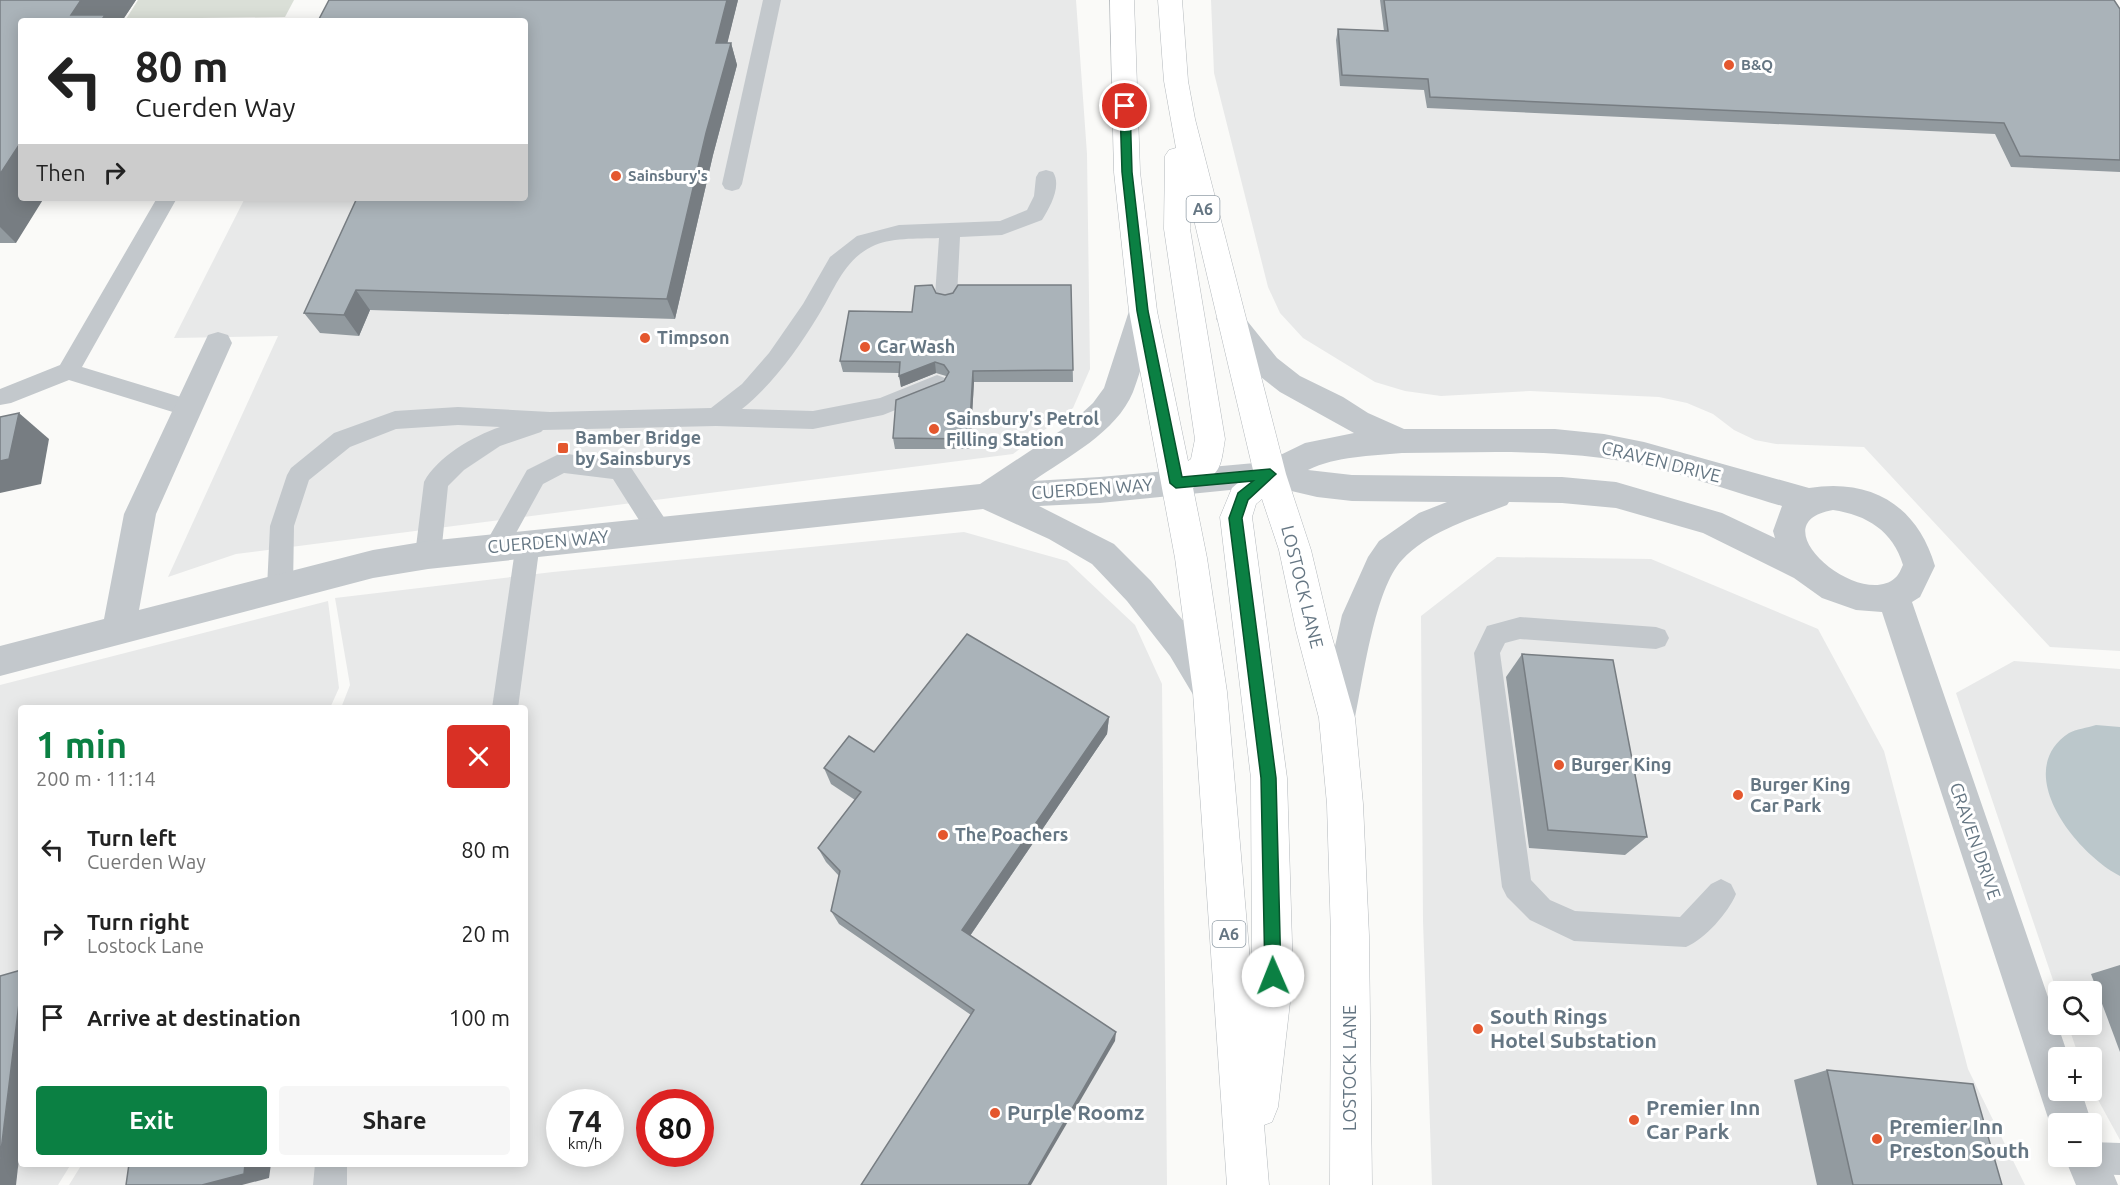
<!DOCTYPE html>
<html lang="en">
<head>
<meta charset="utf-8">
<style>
	body { margin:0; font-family:Ubuntu,sans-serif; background:#f6f6f6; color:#222; height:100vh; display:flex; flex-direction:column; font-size:22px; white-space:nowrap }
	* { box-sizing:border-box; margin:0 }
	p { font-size:20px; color:#767676 }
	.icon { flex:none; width:33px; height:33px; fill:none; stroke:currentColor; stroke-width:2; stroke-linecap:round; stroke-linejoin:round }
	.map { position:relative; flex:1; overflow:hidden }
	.sheet { position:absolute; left:18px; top:705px; width:510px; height:462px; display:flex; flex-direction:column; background:#fff; border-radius:6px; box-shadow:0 3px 15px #0003 }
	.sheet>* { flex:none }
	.guide { position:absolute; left:18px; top:18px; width:510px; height:183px; border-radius:6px; box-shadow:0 3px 15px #0003; background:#fff; color:#222; overflow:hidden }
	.fabs { position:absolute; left:2048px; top:981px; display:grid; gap:12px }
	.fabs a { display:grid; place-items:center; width:54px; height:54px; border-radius:6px; background:#fff; box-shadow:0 3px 15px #0003; font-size:30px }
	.speed { position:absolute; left:546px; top:1089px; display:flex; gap:12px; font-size:30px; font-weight:700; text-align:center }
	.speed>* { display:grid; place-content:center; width:78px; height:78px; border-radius:50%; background:#fff; box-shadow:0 3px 15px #0003; line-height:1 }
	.speed small { font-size:15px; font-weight:400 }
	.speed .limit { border:9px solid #d22; background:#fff; color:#111 }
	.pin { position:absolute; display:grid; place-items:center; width:51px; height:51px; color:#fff; margin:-26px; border:3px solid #fff; border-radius:50%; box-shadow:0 2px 6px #0007 }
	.me { position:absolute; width:66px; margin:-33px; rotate:359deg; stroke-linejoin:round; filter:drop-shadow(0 0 4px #0008) }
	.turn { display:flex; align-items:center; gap:21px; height:126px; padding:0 18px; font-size:27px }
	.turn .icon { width:78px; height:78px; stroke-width:2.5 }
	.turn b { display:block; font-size:42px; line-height:51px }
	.then { display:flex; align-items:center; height:57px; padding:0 18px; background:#0003; gap:12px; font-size:22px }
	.round { display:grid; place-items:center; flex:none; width:63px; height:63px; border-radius:6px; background:#f6f6f6 }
	.headline { display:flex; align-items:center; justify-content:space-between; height:102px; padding:0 18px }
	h1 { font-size:36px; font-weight:600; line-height:45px; color:#0b8043 }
	.primary-button { display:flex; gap:12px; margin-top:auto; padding:12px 18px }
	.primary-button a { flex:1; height:69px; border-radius:6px; background:#0b8043; color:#fff; font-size:24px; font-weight:600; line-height:69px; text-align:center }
	.primary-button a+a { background:#f6f6f6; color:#222 }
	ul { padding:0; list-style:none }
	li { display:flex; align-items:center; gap:18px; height:84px; padding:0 18px }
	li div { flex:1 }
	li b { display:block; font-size:22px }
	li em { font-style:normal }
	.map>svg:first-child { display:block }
	.built { fill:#e8e9e9; fill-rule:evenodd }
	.green { fill:#dadfd7 }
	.water { fill:#bbc7cb }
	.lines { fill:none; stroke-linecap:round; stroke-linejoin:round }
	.highway-casing { stroke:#b4b9bd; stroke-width:1 }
	.lane { fill:#c3c8cc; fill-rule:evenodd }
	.street { fill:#c3c8cc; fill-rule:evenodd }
	.highway { fill:#fff; fill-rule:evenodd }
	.wall { fill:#929a9f }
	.shaded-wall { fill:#777d82 }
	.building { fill:#aab3b9; stroke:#777d82; stroke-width:1.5 }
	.route { fill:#0b8043; stroke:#07532c; stroke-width:1.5 }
	.poi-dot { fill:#e4572e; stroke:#fff; stroke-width:2 }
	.labels { text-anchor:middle; stroke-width:6; stroke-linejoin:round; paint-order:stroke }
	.far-poi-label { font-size:15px; font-weight:bold; fill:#657683; stroke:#fff; text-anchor:start }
	.shield { fill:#fff; stroke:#939fa8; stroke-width:1.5 }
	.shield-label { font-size:16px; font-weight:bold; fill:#657683 }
	.poi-label { font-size:18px; font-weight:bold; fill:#657683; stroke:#fff; text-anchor:start }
	.street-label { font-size:18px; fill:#657683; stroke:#fff }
	.near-poi-label { font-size:21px; font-weight:bold; fill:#657683; stroke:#fff; text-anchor:start }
</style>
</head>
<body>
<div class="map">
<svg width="2120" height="1185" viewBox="0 0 2120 1185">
	<rect width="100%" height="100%" fill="#fafaf8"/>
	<g class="built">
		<path d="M346 0H1076L1087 154 1090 369 1073 408 1013 454 236 554 168 577 278 336 174 338 245 198H525V21Z"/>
		<path d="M1211 0H2105L2120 23V651L2050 647 1864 447 1776 444 1755 440 1734 430 1713 414 1687 403 1659 397 1530 391 1441 396 1405 391 1375 382 1303 338 1280 313 1268 287 1214 73Z"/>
		<path d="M964 532 1067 561 1135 625 1162 684 1167 1185H69L82 1164H525V708H341L350 685 335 598 553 572ZM560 1102H610V1154H560ZM650 1102H700V1154H650Z"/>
		<path d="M1497 557 1651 559 1818 629 1884 751 1968 1069 2025 1185H1432L1423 921 1421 616Z"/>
		<path d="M328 601 339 688 330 708H21V1164H71L58 1185H0V685Z"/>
		<path d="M2014 661 2120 669V1140L2091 1087V1058L2079 1057 2068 1025 2091 1024V992H2058V995L1956 693Z"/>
	</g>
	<path class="green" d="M138 0H294L285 17 126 19Z"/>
	<path class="water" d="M2096 725 2120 727V876C2077 854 2010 772 2069 733 2076 729 2087 728 2096 725Z"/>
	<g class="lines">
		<defs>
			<path id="highway" d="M1110 0H1134L1140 172 1157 311 1188 461 1191 459 1195 439 1164 229 1165 156 1169 150 1176 148 1164 81 1158 0H1182L1188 81 1195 119 1286 474 1311 550 1330 630 1355 718 1363 804 1369 936 1372 1185H1330L1331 936 1327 804 1319 718 1296 630 1279 550 1262 499 1256 504 1252 517 1287 778 1293 976 1278 1107 1272 1122 1264 1125 1269 1185H1227L1193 692 1175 558 1129 311 1114 172ZM1191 207 1253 470 1232 488 1220 517 1251 778 1252 984 1227 692 1207 558 1193 488C1221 472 1220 471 1225 439L1190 229Z"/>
		</defs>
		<use href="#highway" class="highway-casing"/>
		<g class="lane">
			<path d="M763 0H781L742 184 739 189 732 191 725 189 722 184Z"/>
			<path d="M1046 170 1053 172C1062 186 1050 207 1042 220L1002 235 960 237 957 296 954 302 946 304 938 302 935 296 939 238C917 239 890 237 871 247 843 261 834 291 818 316 797 350 774 383 742 409L813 411 880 398 937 375 945 378 948 384 945 390 883 415 813 429 716 426 543 430 541 432 500 446 464 470 448 486 441 555 437 562 428 566 419 562 415 555 424 482C437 457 473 436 500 427L458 425 396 429 350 447 309 480 294 526 293 588 289 596 280 599 271 596 267 588 270 526 287 475 291 468 334 433 395 411 458 407 550 412 711 408 742 384 769 353 803 304 830 257 857 236 899 225 1000 221 1027 210 1034 196 1036 177 1039 172Z"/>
			<path d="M157 198H177L82 367 197 402 201 408 197 414 189 417 69 380 11 403 0 405V389L60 365Z"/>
			<path d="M561 453 628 463 669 525 672 532 669 539 660 542 651 539 613 479 564 473 543 484 505 553 496 556 487 553 484 546 527 470Z"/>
			<path d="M528 533 537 536 540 543 518 708H492L516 543 519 536Z"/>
			<path d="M1520 617 1656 627 1665 630 1669 638 1665 646 1656 649 1520 639 1505 643 1500 653 1531 880 1550 900 1575 911 1680 917 1711 884 1721 879 1731 884 1736 894C1728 913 1705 939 1686 947L1574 941 1530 920 1507 897 1502 887 1474 653 1487 626Z"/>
			<path d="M2091 1142 2120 1143V1175L2085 1174 2073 1170 2069 1156H2091Z"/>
			<path d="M315 1164H347V1185H313Z"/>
		</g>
		<g class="street">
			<path d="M1143 301 1153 304 1157 311C1149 337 1143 366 1133 392 1116 433 1067 457 1033 481L1100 477 1266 462 1305 443 1354 433 1280 392 1257 374 1216 319 1220 312 1230 309 1240 312 1277 358 1300 376 1343 397 1368 413 1404 429H1555L1604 434 1644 442 1809 488C1871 478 1917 505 1935 566L1920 597 1912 602 2069 1058H2058V1090H2081L2092 1124 2091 1126V1124H2058V1140L2050 1124 1882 612 1856 610 1822 598 1794 578 1703 533 1616 508 1562 503 1509 502 1507 505C1471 519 1429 531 1402 560 1375 588 1363 679 1355 718L1349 729 1337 734 1325 729 1319 718 1342 615 1368 557 1379 541 1419 513 1447 502 1352 501 1317 497 1270 486 1100 503 1039 506 1114 544 1151 581 1194 634 1227 692 1222 703 1210 708 1198 703 1170 656 1127 601 1092 564 1049 539 983 509 428 569 373 578 0 676V646L104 619 124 514 208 335 218 332 228 335 232 343 156 514 139 610 373 550 428 541 980 484 1069 425 1093 403 1104 388 1129 311 1133 304ZM1402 453C1468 453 1536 449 1602 458 1663 466 1723 489 1782 506L1773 531 1775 538 1722 513 1616 482 1562 477 1352 475 1308 470C1337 456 1370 456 1402 453ZM1833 510C1867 515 1893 531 1903 565 1901 569 1899 575 1895 578 1860 610 1756 523 1833 510Z"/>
			<path d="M2091 1137 2100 1141 2118 1185H2076L2064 1156H2091Z"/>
		</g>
		<use href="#highway" class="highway"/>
	</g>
	<g class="wall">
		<path d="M0 0H136L122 21H21L16 243H0Z"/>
		<path d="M738 0 727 43H731L737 65 713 155 675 319 370 310 359 336 320 333 304 313Z"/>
		<path d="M1380 0H2114L2120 9V172L2011 167 1995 134 1427 108 1424 90 1340 86 1336 40 1338 29 1384 31Z"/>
		<path d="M1071 285 1073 382H974L970 449H895L893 438 944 381 946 377V376L936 373 901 387 899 373 843 372 840 361 912 312 936 293 945 295Z"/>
		<path d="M1522 654 1647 837 1625 855 1529 848 1506 677Z"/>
		<path d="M1109 717 1107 734 970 936 1115 1041 971 1015 839 924 831 911 839 876 826 862 818 848 855 800 831 784 824 768 874 752Z"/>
		<path d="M2120 965V1052L2091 974Z"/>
		<path d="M1827 1070 2002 1185H1817L1794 1080Z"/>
	</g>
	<g class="shaded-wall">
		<path d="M81 0H136L122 21H76L71 15Z"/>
		<path d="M727 0H738L722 65 716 43Z"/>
		<path d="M731 43 737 65 713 155 675 319 667 299 706 133Z"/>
		<path d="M21 142V198H44L16 243 0 227V174Z"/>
		<path d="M356 290 370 310 359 336 344 315Z"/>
		<path d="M935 362 936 373 901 387 899 376Z"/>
		<path d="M973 371 974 382 970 449 969 439Z"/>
		<path d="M19 413 49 439 41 484 0 493V461Z"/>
		<path d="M1109 717 1107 734 965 943 962 930Z"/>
		<path d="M21 987V1141L16 1185H0V1159Z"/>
		<path d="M1116 1032 1115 1041 1031 1185H1028Z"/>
		<path d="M245 1164H271L269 1178 242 1185H202Z"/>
	</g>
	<g class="building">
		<path d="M0 0H81L71 15H105L101 21H21V142L0 174Z"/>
		<path d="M329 0H727L716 43H731L706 133 667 299 356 290 344 315 304 313 357 198H525V21H318Z"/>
		<path d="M1384 0H2114L2120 9V160L2020 156 2004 123 1430 97 1428 79 1342 75 1338 29 1388 31Z"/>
		<path d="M932 285 936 293 945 295 953 293 958 285H1071L1073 370 973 371 969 439 893 438 896 400 944 381 949 372 944 365 935 362 899 376 900 362 840 361 849 311 912 312 915 286Z"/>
		<path d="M19 413 9 459 0 461V417Z"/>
		<path d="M967 634 1109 717 962 930 1116 1032 1028 1185H861L974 1010 831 911 840 871 818 848 861 792 824 768 849 736 874 752Z"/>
		<path d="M1522 654 1613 660 1647 837 1548 830Z"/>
		<path d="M21 970V987L0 1159V976Z"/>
		<path d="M1827 1070 1973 1084 2002 1185H1853Z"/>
		<path d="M129 1164H245L244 1174 202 1185H126Z"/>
	</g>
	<path class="route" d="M1125 102 1130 106 1132 172 1148 311 1182 477 1270 469 1276 474 1248 500 1242 518 1276 778 1281 976 1279 982 1273 985 1267 982 1265 976 1261 778 1229 518 1238 493 1253 481 1176 488 1170 483 1137 311 1122 172 1120 106Z"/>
	<g class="poi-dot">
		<circle cx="1729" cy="65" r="6"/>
		<circle cx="616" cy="176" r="6"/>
		<circle cx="645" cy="338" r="6"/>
		<circle cx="865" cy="347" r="6"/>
		<circle cx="934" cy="429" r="6"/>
		<rect x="557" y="442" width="12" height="12" rx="3"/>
		<circle cx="1559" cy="765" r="6"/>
		<circle cx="1738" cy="795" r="6"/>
		<circle cx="943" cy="835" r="6"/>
		<circle cx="1478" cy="1029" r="6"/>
		<circle cx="995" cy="1113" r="6"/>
		<circle cx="1634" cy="1120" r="6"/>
		<circle cx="1877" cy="1139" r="6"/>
	</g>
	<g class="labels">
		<g class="far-poi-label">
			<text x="1741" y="70">B&amp;Q</text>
			<text x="628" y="181">Sainsbury's</text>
		</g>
		<g class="shield">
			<rect x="1186.5" y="196" width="33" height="26" rx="4.5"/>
			<rect x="1212.5" y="921" width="33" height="26" rx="4.5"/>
		</g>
		<g class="shield-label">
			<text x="1203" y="215">A6</text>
			<text x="1229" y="940">A6</text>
		</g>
		<g class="poi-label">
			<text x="657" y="344">Timpson</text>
			<text x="877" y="353">Car Wash</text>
			<text x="946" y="425">Sainsbury's Petrol<tspan x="946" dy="21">Filling Station</tspan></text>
			<text x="575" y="444">Bamber Bridge<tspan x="575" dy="21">by Sainsburys</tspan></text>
			<text x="1571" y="771">Burger King</text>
			<text x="1750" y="791">Burger King<tspan x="1750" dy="21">Car Park</tspan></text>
			<text x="955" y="841">The Poachers</text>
		</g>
		<g class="street-label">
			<text transform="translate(1661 462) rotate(14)" y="6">CRAVEN DRIVE</text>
			<text transform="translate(1092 489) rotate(-4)" y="6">CUERDEN WAY</text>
			<text transform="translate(548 542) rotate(-5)" y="6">CUERDEN WAY</text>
			<text transform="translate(1302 587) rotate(76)" y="6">LOSTOCK LANE</text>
			<text transform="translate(1975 841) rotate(71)" y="6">CRAVEN DRIVE</text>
			<text transform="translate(1350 1068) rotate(-90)" y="6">LOSTOCK LANE</text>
		</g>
		<g class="near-poi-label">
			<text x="1490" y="1024">South Rings<tspan x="1490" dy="24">Hotel Substation</tspan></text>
			<text x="1646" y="1115">Premier Inn<tspan x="1646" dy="24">Car Park</tspan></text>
			<text x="1007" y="1120">Purple Roomz</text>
			<text x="1889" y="1134">Premier Inn<tspan x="1889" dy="24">Preston South</tspan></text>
		</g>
	</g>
</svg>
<div class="fabs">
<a><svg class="icon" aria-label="search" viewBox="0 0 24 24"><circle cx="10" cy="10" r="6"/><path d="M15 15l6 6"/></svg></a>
<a>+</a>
<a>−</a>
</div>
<div class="speed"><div>74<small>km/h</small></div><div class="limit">80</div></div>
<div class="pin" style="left:1125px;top:106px;background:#d93025"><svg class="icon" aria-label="arrive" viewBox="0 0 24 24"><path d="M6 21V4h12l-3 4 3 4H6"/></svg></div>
<svg class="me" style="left:1273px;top:976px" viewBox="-20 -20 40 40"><circle r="19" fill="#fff"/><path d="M0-13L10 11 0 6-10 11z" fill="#0b8043"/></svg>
<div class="guide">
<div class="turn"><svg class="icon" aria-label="left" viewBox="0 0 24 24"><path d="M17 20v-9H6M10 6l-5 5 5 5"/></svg><div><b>80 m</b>Cuerden Way</div></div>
<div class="then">Then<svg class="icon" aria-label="right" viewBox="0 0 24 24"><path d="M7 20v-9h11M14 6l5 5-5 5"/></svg></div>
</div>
<section class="sheet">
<div class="headline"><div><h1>1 min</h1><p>200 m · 11:14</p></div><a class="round" style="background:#d93025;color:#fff"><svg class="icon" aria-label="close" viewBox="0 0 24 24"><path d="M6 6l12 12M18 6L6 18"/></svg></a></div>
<ul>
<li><svg class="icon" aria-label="left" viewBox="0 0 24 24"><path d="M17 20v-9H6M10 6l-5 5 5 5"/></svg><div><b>Turn left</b><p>Cuerden Way</p></div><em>80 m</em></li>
<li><svg class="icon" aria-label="right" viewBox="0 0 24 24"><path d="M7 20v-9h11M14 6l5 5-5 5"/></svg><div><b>Turn right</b><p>Lostock Lane</p></div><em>20 m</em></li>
<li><svg class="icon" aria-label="arrive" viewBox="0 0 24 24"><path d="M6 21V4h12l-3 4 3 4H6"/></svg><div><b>Arrive at destination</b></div><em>100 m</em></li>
</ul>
<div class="primary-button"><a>Exit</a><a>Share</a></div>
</section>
</div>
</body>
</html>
